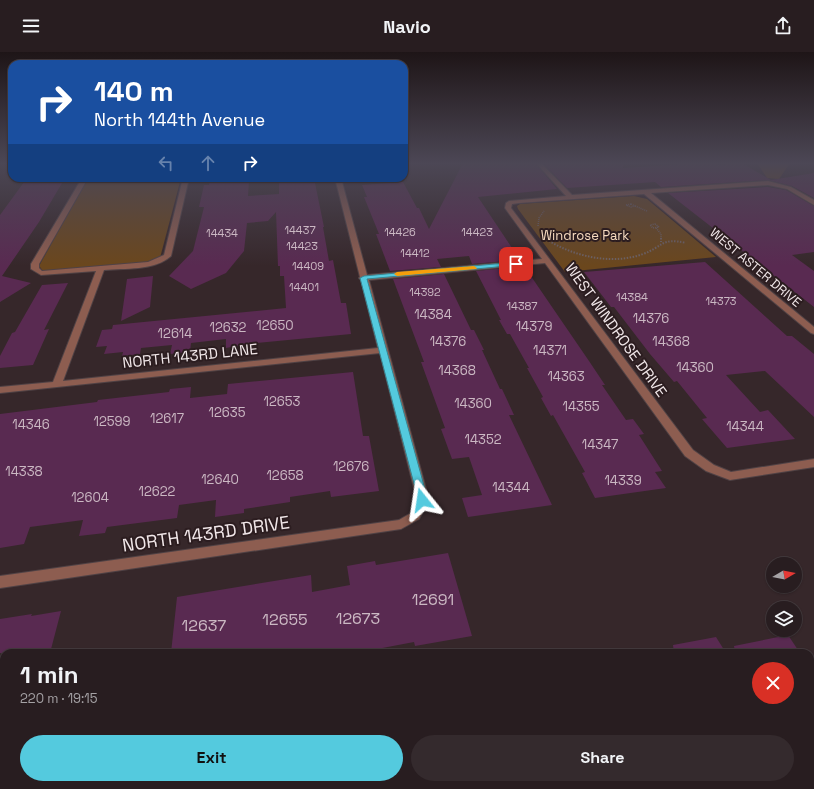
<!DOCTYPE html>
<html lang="en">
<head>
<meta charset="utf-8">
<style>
	body { margin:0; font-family:"Space Grotesk",sans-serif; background:#342a2d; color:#f1f3f6; height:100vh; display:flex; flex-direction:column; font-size:15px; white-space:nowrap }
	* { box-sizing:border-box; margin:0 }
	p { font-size:13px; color:#a5a2a5 }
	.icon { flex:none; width:22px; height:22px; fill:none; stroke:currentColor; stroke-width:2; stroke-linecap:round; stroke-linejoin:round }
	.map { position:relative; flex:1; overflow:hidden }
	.drawer { position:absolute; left:0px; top:597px; width:814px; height:140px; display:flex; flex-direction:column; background:#281d20; border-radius:12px 12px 0 0; box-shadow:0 1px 3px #0004,0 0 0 1px #443b3e }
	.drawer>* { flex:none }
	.hud { position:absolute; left:8px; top:8px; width:400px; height:122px; border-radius:12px; box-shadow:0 1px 3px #0004,0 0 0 1px #443b3e; background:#1a4fa0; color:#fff; overflow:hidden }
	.needle { width:26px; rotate:80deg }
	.fabs { position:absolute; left:766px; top:505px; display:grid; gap:8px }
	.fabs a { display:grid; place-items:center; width:36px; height:36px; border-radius:50%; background:#281d20; box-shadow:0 1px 3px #0004,0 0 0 1px #443b3e; font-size:20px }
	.pin { position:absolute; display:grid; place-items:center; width:34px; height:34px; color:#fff; margin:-17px; border-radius:8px; box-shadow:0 2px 6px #0006 }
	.me { position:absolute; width:44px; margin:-22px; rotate:345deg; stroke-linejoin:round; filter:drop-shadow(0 0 3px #0008) }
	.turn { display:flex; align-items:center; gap:14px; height:84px; padding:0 20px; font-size:18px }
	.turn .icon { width:52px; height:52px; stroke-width:2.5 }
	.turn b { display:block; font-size:28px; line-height:34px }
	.lanes { display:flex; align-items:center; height:38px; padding:0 20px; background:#0003; justify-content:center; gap:20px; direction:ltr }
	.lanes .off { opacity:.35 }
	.round { display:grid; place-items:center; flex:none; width:42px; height:42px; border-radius:21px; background:#342a2d }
	.overview { display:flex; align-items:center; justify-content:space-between; height:68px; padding:0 20px }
	h1 { font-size:24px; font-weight:700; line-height:30px }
	.cta { display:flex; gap:8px; margin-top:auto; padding:8px 20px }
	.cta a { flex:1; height:46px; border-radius:24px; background:#54cade; color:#111; font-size:16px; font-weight:700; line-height:46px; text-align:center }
	.cta a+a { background:#342a2d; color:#f1f3f6 }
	header { display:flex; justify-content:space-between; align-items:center; height:52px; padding:0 20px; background:#281d20; font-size:18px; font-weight:700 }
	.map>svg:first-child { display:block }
	.green { fill:#6b471d }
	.building { fill:#592a51 }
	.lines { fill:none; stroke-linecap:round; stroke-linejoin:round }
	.street-casing { stroke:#504245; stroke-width:2 }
	.path-far1 { stroke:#6e6163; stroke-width:1.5; stroke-dasharray:1 1; stroke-linecap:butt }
	.path { stroke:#6e6163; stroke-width:2; stroke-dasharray:1.5 1.5; stroke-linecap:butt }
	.street { fill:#8d5d50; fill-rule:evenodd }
	.route { fill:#54cade; stroke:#378390 }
	.slow { fill:#f59e0b }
	.labels { text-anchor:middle; stroke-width:4; stroke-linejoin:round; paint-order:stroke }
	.far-number-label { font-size:11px; fill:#cbb8c3 }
	.far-park-label { font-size:13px; fill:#f7dbc0; stroke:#2c1d20 }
	.far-street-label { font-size:13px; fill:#f1e7e9; stroke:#2c1d20 }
	.number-label { font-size:13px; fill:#cbb8c3 }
	.street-label { font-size:15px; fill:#f1e7e9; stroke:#2c1d20 }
	.near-number-label { font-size:16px; fill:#cbb8c3 }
	.near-street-label { font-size:18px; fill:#f1e7e9; stroke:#2c1d20 }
</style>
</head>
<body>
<header><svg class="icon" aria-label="menu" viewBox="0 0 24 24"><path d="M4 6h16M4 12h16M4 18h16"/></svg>Navio<svg class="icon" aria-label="share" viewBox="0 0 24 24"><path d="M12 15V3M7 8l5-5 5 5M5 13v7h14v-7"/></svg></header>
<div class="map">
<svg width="814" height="737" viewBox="0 0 814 737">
	<rect width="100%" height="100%" fill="#36272a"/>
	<g class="green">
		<path d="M757 111H790L779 127 767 126Z"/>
		<path d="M88 126H181L160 206 148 211 43 219 39 214Z"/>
		<path d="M634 144 647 147 716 205 565 220 518 157 517 154 520 152Z"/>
		<path d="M4 711V733H72L69 737H0V712Z"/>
	</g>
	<g class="building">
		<path d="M463 111H535L557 137 478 145 520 208 472 212 469 204 437 207 441 215 390 219 376 182H379L364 145H367L362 133 403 130 417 156H419L429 177Z"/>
		<path d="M543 111H623V116L699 111H715L718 113 742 111 771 128 814 121V146L792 134 768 128 661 135 655 130 567 136Z"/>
		<path d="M27 126H65L39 170 2 224 31 231 0 250V163Z"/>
		<path d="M210 126H246V131L249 130 248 144 279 142V128L314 126 324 175H323L329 209 333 208 341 251H346L351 282 246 292 226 296V287L191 291 190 300 170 302 172 293 141 296 140 302 122 304 123 300 104 302 107 294 96 295 102 278 112 277 113 273 286 256 284 224H280V214H278L276 160 268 169 247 171 244 199 226 221 191 237 169 224 193 199 204 155H199L204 133H209Z"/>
		<path d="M768 135 786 138 814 154V200L792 203 814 219V255L668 141Z"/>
		<path d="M705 210 787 284H792L814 302V365L765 319 726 323 760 360 768 358 795 387 727 396 702 367 707 366 677 329 674 330 650 302 614 255H611L584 220Z"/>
		<path d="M524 214 589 309 605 333H602L626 368 633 367 644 382 639 383 662 419 655 420 666 436 595 446 582 421 585 420 553 363 551 364 541 346 543 345 527 316H529L510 282H507L499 268H501L476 219Z"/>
		<path d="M444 222 471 278H474L484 298H482L500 337H502L514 363H509L552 453 468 465 462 446 482 443 469 405 452 407 441 377 445 376 421 310H424L393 227Z"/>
		<path d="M153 224 150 255 121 269 127 227Z"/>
		<path d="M68 231 44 278 49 277 33 313 0 316V304L12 281 15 280 42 233Z"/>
		<path d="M353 320 363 384H369L379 439 331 445 330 439 290 445V450L244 457V461L215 465 216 448 179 453 177 466 107 475 105 481 79 484 83 468 30 475 24 492 0 496V362L97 350 98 348 169 340 170 337 191 335 190 346 227 342 228 332Z"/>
		<path d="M448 501 472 584 415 594 414 590 356 601H171L177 545 311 523 312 540 350 533 347 514 375 509 376 513Z"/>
		<path d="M61 559 50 601H0V567L32 562 31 564Z"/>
		<path d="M788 583 800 601H735L734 594Z"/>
		<path d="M716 585 726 601H674L673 593Z"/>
	</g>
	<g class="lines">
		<defs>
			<path id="street" d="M536 111H541L572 143 768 129 791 135 814 148V153L787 137 768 133 651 141 814 275V282L811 281 644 142 519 151 512 152 511 156 693 398 714 413 731 420 814 407V415L730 428 706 419 685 404 545 211 369 228 429 448 419 467 401 477 0 536V524L399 468 411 461 417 448 380 301 0 341V335L53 330 96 219 41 223 31 217V212L82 126H88L39 212V216L42 219 148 210 164 203 183 126H189L171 204C155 219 124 216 104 218L63 329 378 296 361 228 359 226 360 225 335 126H341L367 223 542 207 505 156 506 151 509 149 566 144Z"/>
		</defs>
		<use href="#street" class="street-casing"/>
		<g class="path-far1">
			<path d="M120 126 119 127 141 126"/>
			<path d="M96 130 106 129 107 126"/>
			<path d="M631 152 635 154 631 155 626 153Z"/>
			<path d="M635 154 647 159"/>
			<path d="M655 172 659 175 653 176 650 173Z"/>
			<path d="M538 174 539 166 544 159"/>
			<path d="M656 176 661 182V187"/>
		</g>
		<g class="path">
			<path d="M661 186V190"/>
			<path d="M549 189C576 205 613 213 643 202 663 195 661 185 686 191"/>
		</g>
		<use href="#street" class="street"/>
	</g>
	<linearGradient id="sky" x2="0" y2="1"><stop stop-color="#1e1517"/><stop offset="0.52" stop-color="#4c4755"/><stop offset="1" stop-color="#4c4755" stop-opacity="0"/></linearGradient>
	<rect width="814" height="214" fill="url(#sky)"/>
	<path class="route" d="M516 210 519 211V213L367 227 428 448 426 451H419L360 226 364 224Z"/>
	<path class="slow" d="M474 214 477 216 476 217 397 224 394 222 397 220Z"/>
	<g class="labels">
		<g class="far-number-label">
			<text x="300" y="182">14437</text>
			<text x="400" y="184">14426</text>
			<text x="477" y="184">14423</text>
			<text x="222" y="185">14434</text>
			<text x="302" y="198">14423</text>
			<text x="415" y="205">14412</text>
			<text x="308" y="218">14409</text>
			<text x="304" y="239">14401</text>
			<text x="425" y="244">14392</text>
			<text x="632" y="249">14384</text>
			<text x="721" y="253">14373</text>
			<text x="522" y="258">14387</text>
		</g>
		<g class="far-park-label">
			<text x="585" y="188">Windrose Park</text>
		</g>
		<g class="far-street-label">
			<text transform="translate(756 215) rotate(40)" y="5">WEST ASTER DRIVE</text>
		</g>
		<g class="number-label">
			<text x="433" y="267">14384</text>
			<text x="651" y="271">14376</text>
			<text x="275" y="278">12650</text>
			<text x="534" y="279">14379</text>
			<text x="228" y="280">12632</text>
			<text x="175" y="286">12614</text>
			<text x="448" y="294">14376</text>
			<text x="671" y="294">14368</text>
			<text x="550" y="303">14371</text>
			<text x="695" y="320">14360</text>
			<text x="457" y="323">14368</text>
			<text x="566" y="329">14363</text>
			<text x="282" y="354">12653</text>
			<text x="473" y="356">14360</text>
			<text x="581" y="359">14355</text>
			<text x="227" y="365">12635</text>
			<text x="167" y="371">12617</text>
			<text x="112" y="374">12599</text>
			<text x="31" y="377">14346</text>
			<text x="745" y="379">14344</text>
			<text x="483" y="392">14352</text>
			<text x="600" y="397">14347</text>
			<text x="351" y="419">12676</text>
			<text x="24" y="424">14338</text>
			<text x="285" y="428">12658</text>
			<text x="220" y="432">12640</text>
			<text x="623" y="433">14339</text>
			<text x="511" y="440">14344</text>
			<text x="157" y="444">12622</text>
			<text x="90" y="450">12604</text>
		</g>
		<g class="street-label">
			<text transform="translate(616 278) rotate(54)" y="5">WEST WINDROSE DRIVE</text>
			<text transform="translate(190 304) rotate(-6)" y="5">NORTH 143RD LANE</text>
		</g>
		<g class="near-number-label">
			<text x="433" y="553">12691</text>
			<text x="358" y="572">12673</text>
			<text x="285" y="573">12655</text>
			<text x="204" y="579">12637</text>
		</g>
		<g class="near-street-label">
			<text transform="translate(206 482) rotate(-8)" y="6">NORTH 143RD DRIVE</text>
		</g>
	</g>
</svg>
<div class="fabs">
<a><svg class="needle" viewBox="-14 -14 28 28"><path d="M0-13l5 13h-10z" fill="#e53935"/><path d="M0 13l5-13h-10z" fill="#a5a2a5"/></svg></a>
<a><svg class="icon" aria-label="layers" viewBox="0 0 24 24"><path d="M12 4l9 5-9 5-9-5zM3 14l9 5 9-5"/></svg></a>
</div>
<div class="pin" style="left:516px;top:212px;background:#d93025"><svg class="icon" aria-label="arrive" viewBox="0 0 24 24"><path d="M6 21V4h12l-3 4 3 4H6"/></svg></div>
<svg class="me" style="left:422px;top:448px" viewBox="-20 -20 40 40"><path d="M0-17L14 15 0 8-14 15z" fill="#54cade" stroke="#fff" stroke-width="4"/></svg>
<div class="hud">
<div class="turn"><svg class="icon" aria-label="right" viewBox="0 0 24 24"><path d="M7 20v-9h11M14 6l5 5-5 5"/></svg><div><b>140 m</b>North 144th Avenue</div></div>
<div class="lanes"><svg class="icon off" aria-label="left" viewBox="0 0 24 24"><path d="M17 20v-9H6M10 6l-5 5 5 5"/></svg><svg class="icon off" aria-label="ahead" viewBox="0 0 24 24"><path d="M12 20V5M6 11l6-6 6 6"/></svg><svg class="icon" aria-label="right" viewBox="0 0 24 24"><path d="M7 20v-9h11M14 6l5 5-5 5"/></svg></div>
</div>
<section class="drawer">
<div class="overview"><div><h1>1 min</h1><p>220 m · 19:15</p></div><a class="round" style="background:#d93025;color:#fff"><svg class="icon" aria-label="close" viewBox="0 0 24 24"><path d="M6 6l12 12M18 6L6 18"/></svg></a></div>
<div class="cta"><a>Exit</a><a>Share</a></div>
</section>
</div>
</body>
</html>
